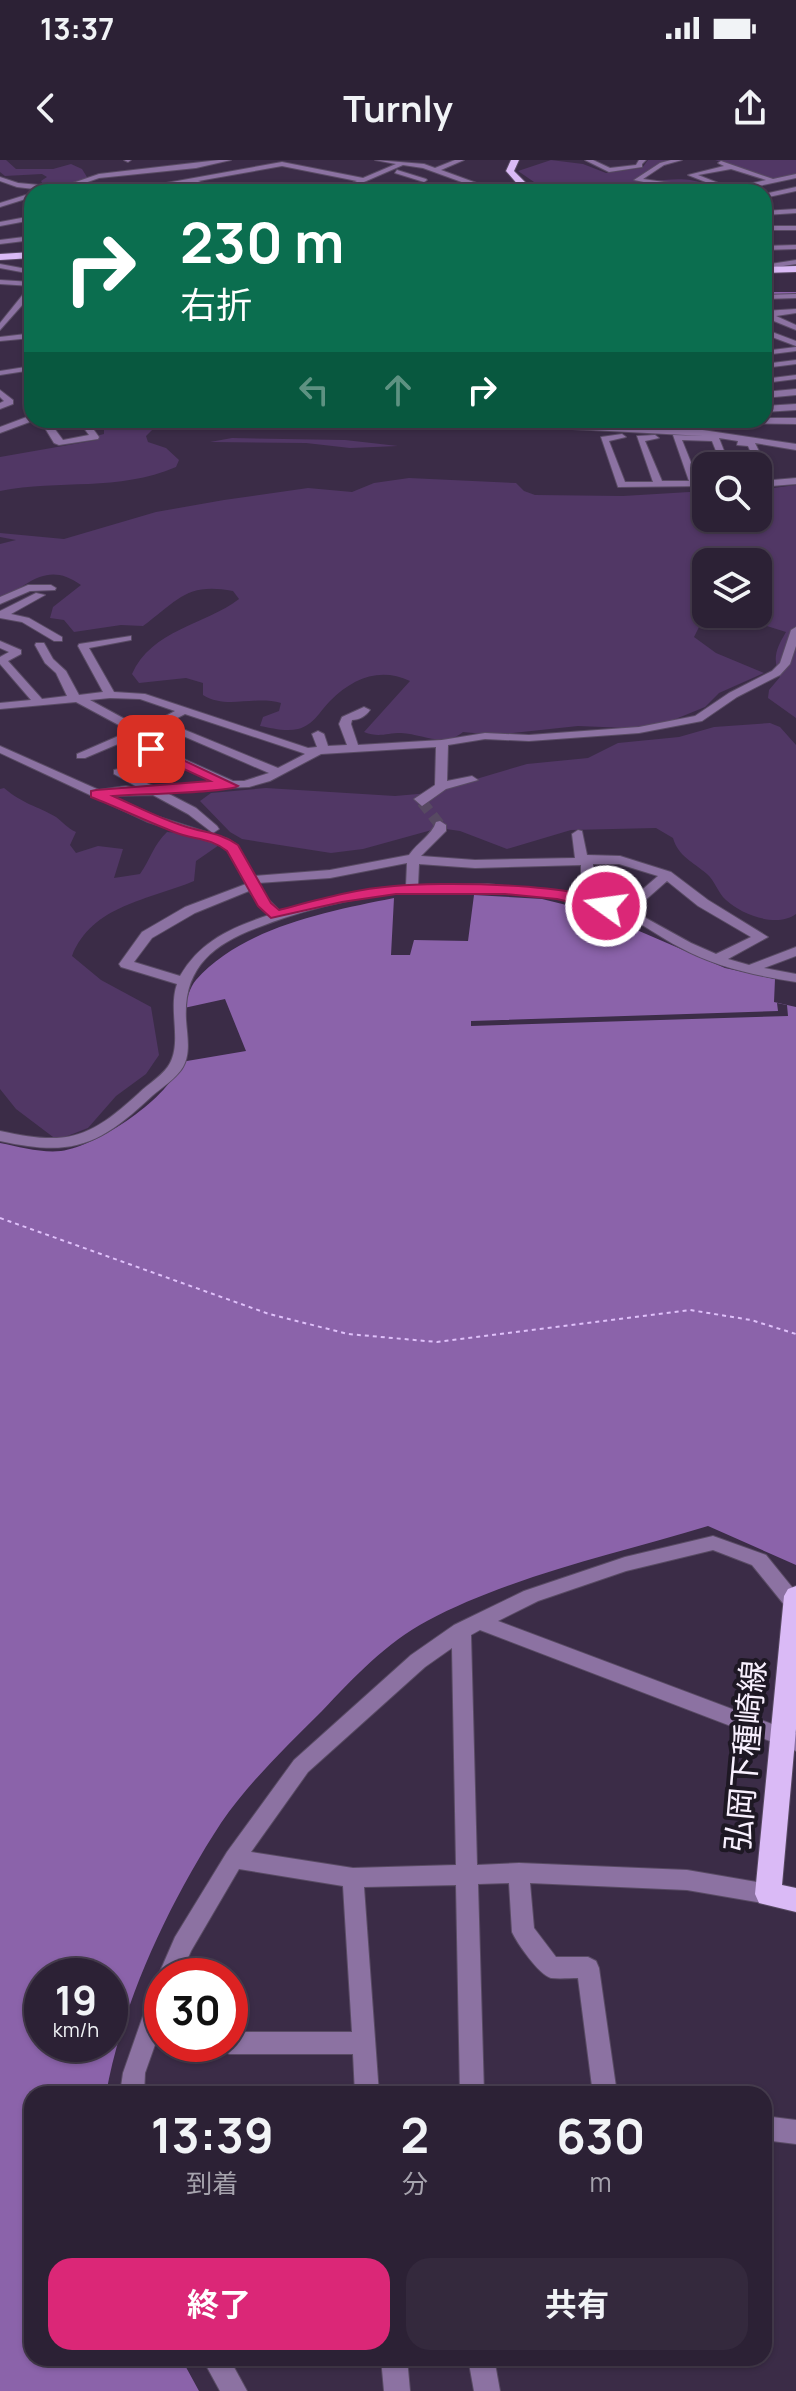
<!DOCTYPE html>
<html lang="ja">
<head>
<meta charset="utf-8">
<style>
	body { margin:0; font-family:Manrope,"Noto Sans JP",sans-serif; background:#34293d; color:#f1f3f6; height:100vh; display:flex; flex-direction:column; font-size:30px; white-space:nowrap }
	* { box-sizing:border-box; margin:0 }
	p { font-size:26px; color:#a6a3ad }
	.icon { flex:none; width:44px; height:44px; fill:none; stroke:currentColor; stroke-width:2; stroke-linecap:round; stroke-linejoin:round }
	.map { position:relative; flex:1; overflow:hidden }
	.drawer { position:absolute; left:24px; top:1926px; width:748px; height:280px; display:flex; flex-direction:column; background:#2c2135; border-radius:24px; box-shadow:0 2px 6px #0004,0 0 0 2px #483e50 }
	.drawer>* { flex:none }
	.guide { position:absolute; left:24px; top:24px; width:748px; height:244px; border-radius:24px; box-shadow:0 2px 6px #0004,0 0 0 2px #483e50; background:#0b6e4f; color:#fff; overflow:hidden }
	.fabs { position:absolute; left:692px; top:292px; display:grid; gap:16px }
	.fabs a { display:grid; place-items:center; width:80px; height:80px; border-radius:16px; background:#2c2135; box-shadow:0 2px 6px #0004,0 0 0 2px #483e50; font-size:40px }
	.speed { position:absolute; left:24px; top:1798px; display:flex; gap:16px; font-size:40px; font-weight:700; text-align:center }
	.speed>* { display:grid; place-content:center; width:104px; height:104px; border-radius:50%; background:#2c2135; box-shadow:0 2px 6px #0004,0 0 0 2px #483e50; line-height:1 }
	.speed small { font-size:20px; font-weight:400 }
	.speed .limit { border:12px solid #d22; background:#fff; color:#111 }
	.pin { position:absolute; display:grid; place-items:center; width:68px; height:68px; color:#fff; margin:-34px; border-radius:16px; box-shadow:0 4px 12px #0006 }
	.me { position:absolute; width:88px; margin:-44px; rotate:284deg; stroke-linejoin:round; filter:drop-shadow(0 0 6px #0008) }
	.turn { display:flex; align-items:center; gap:28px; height:168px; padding:0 24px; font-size:36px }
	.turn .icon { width:104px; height:104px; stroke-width:2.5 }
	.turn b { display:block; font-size:56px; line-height:68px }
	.lanes { display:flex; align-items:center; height:76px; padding:0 24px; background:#0003; justify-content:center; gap:40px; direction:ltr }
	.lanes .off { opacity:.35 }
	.eta { display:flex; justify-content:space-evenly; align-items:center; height:136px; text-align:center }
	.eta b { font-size:48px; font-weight:700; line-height:56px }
	.cta { display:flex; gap:16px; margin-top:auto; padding:16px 24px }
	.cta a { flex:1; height:92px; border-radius:24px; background:#db2777; color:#fff; font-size:32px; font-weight:700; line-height:92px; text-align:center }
	.cta a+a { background:#34293d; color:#f1f3f6 }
	.status { display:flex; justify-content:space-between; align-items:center; height:56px; padding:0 40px; background:#2c2135; direction:ltr }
	.status svg { height:22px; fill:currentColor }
	header { display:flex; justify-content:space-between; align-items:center; height:104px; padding:0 24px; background:#2c2135; font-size:36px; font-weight:700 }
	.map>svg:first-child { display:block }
	.green { fill:#513765; fill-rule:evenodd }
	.water { fill:#8b63aa; fill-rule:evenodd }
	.pier { fill:#3b2c47 }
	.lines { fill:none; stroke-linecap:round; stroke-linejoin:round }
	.stream { stroke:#8b63aa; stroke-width:2 }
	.ferry { stroke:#dfc0fa; stroke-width:2; stroke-dasharray:4 4; stroke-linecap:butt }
	.minor-tunnel { stroke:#574962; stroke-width:11; stroke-dasharray:11 6; stroke-linecap:butt }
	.minor-casing { stroke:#594b64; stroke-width:2 }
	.major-casing { stroke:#594b64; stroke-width:2 }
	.minor { fill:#8c72a2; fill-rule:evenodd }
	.major { fill:#dabaf6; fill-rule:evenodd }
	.route { fill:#db2777; stroke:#8e194d; stroke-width:2 }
	.labels { text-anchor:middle; stroke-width:8; stroke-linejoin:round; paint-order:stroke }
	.near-street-label { font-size:32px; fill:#f8f0fe; stroke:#1e1824 }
</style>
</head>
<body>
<div class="status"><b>13:37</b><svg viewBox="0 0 49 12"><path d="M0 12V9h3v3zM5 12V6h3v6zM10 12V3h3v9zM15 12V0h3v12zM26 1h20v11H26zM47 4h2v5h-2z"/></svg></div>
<header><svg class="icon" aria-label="back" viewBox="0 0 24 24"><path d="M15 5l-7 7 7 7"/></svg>Turnly<svg class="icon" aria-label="share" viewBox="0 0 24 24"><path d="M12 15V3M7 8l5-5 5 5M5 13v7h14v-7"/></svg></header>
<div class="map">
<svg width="796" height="2231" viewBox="0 0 796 2231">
	<rect width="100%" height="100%" fill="#3b2c47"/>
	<g class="green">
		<path d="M0 0H6L16 9H53L71 4 82 9 90 22 63 29 44 26 41 21 47 17 42 14 5 16 0 12Z"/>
		<path d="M551 0 583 4 606 13 642 8 648 0H676L637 20C661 23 683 14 707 25L681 27 686 32H565L537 24 518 11Z"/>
		<path d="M715 0H796V14L772 20Z"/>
		<path d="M110 260H187L155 267 146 276 148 282 166 288 179 300 176 307C118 332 60 319 0 331V297L97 280 96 276 104 274V264Z"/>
		<path d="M232 278 345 280 398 286 350 288 306 283 210 282Z"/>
		<path d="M409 318 516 323 524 331 535 335 623 336 706 331V358H758V330L796 325V558L768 538 769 530 780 517C772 498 776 489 786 472L757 463 702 461 694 477 716 493 764 513 719 533 705 547 651 569 578 566 495 575 463 572C444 588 423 574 401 573 386 573 379 578 364 572L410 521C380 507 353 518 330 541 320 551 314 565 298 569 286 572 271 568 260 566L263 557 279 551 281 543C254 535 227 550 203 535V523L186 518 139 523 132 514C151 470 205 465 239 439L233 431C187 422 178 440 143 466L121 465 74 472 64 460 50 458 53 447 81 425C47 400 28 425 0 440V384L16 380 0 377V373L64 379 156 352 224 340 308 328 352 332 374 323ZM706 402H758V454H706Z"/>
		<path d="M770 563 780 567 796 585V754C777 768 742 755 726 740 718 733 715 721 707 714 693 702 678 696 673 678L656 668 571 670 507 689 460 671 439 668 363 689 331 693 242 679 230 672 200 641 211 633 266 628 395 636 429 633 527 604 588 598 618 583 679 577 714 567Z"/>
		<path d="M4 628C23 644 37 646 56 657 63 662 67 668 76 672L70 685 76 693 98 686 123 689 114 718 140 714C150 700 154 684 167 672L193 674 222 683 196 701 194 721C149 740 92 745 72 796L101 820 151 847 159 895 146 914 116 936 88 968 57 980 16 949 0 929V629Z"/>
	</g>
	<path class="water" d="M474 735 542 739 595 752 725 808 775 819 774 842 796 847V1405L708 1366C619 1393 508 1417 427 1461 386 1483 354 1517 322 1551 287 1586 249 1622 221 1663 170 1741 122 1842 106 1934H32V2198H181L199 2231H0V983C20 987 41 993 61 991 98 986 171 937 181 902L246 891 225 839 184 848C187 839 190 827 196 820 243 767 329 751 394 738L391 795H410L414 780 468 781ZM42 1816H110V1884H42Z"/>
	<path class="pier" d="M777 843 787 845 788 856 471 866V861L778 851Z"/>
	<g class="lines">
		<path class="stream" d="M764 133H796"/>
		<path class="ferry" d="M0 1058 269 1154 348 1174 437 1182 690 1150 751 1160 796 1174"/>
		<path class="minor-tunnel" d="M422 642 440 665"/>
		<defs>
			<g id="minor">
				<path d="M124 0H131L128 2Z"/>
				<path d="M219 0H231L196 8 99 18 59 32 17 27 0 21V17L18 23 61 27 99 14Z"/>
				<path d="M375 0 424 4 435 8 455 0H464L441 10 482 25 537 30 534 32 481 29 423 8 403 5 341 32H332L357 21 282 6 198 21 225 30 226 32 189 23 137 32H97L130 26 133 29 282 2 363 18 396 4Z"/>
				<path d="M585 0H593L610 8 636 5 639 0H646L642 4V7L609 12Z"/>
				<path d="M671 0H682L664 5 643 19 671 23 692 32 634 20 660 3Z"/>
				<path d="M721 1 773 19 796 14V18L731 32 688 15 724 6 718 3ZM731 9 766 20 731 28 698 15Z"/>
				<path d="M397 10 426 19 427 20 424 22 395 13Z"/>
				<path d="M796 27V31L764 38V34Z"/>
				<path d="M372 30H405L408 32H369Z"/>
				<path d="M32 33V37L0 47V43Z"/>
				<path d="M796 49V53L764 55V51Z"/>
				<path d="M32 56V60L0 66V62Z"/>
				<rect x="764" y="66" width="32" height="4"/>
				<path d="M32 76V80L0 84V80Z"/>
				<path d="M796 85V89L764 90V86Z"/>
				<path d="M796 100V104L764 109V105Z"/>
				<path d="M0 104 32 110V114L0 108Z"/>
				<path d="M0 120 32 122V126L0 124Z"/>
				<path d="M25 132 32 134 0 170V163Z"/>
				<path d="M796 134V138L764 139V135Z"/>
				<path d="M796 149V153L776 156 796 165V170L764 157V151Z"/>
				<path d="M29 169H32L31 178 0 181V177L26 174Z"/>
				<path d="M764 169 796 181V186L764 174Z"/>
				<path d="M796 187V191L764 195V191Z"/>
				<path d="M796 200V204L764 208V204Z"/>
				<path d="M32 206V210L0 215V211Z"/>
				<path d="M796 215V219L764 223V219Z"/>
				<path d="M796 229V235L764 238V232Z"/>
				<path d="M0 230 13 240V244L0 249V243L4 241 0 237Z"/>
				<path d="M796 244V250L764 252V246Z"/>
				<path d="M32 255V260H35L0 273V267Z"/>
				<path d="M764 258H796V264L728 263 724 260H764Z"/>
				<path d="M40 260H48L63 280 89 275 78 260H110L91 266 99 277 98 279 59 285 54 283Z"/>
				<path d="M575 264 696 269 796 284V290L755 283 773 320 796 318V324L758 327V321H764L748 286 737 285 738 281 719 278 730 306H722L712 281 682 280 698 320H706V326L618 327 601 277 622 274 626 277 609 281 625 322H653L637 276 655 275 659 278 645 281 662 321H689L673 275 704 276 572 269V265Z"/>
				<path d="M51 425 56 428 55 430 30 431 0 444V437L28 425Z"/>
				<path d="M36 433 45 435 11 454 29 458 62 477V481H54L22 462 0 458V451Z"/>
				<path d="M796 467V486L790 504 780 515 737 537 702 561 639 573 529 581 485 579 448 585 447 621 472 616 478 620 446 629 422 646 414 639 435 625 436 587 321 594 270 621 249 627 200 629 167 633 196 648 217 666 219 669 213 673 188 654 153 635 111 636 156 656 228 679 237 685 254 716 330 710 409 695C417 683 432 675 436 662L440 661 446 665V671L421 696 475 700 575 698 572 674 578 670 582 671 587 695 620 696 671 712 708 740 768 777 728 799 749 805 796 787V796L764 808 796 814V822C757 816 716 807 681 788 659 777 640 761 618 753 505 716 372 724 262 766 215 783 183 806 186 860 187 875 191 893 183 907 177 918 161 928 152 936 99 986 72 997 0 981V971C67 986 89 979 139 933 148 924 165 914 170 903 182 880 168 849 177 824L121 807 119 804 142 772 185 747 246 724 228 690 220 685 148 662 0 593V586L99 630 126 626 141 629 114 614V610L118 609 157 628 215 621 125 581 85 598H77V594L130 571 76 542 0 549V543L31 540 0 504V497L9 492 0 488V481L21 490V494L8 501 42 539 67 536 56 513 45 503 35 485 36 483H44L53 499 66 511 79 535 103 532 78 486 79 484 131 476V480L89 488 114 532 145 534 308 588 317 587 312 574 318 571 324 574 328 586 347 585 339 564 342 557 364 547 370 550C366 556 359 560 352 560L351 564 358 585 442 580 485 573 529 575 639 567 695 556 729 533 772 511 780 503 791 470ZM110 538 140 539 175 551 153 563 269 613 244 621H233L135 577 143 573V569L90 540ZM185 554 303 593 305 594 278 608 168 563ZM407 703 406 726 346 734 280 751 264 735 258 723 330 718ZM419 704 475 708 581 705V736L488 724 418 725ZM593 704H619L658 716 622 747 593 739ZM667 721 698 746 751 777 716 794 691 783 633 751ZM249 731 269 755C232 767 200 781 180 816L134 802 152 778 195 753Z"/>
				<path d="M713 1376 766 1395 796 1432V1449L786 1447 752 1405 713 1390 626 1411 538 1441 498 1461 796 1573V1591L480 1470 471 1475 477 1705 519 1703 687 1710 768 1724 776 1727 779 1734 776 1741 768 1744 687 1730 530 1723 534 1768 556 1797H588L596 1801 599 1808 617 1934H593L578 1818C570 1818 560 1819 551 1818 539 1815 517 1783 512 1772L509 1723 478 1724 484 1934H460L456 1725 364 1727 379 1934H355L353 1894H230L222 1891 219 1884H230V1872H352L343 1726 239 1709 191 1791 180 1816H162V1865L145 1913 144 1934H120L123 1913 151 1833 154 1825 161 1823 158 1816 175 1777 227 1692 294 1600 411 1495 454 1465 524 1431 625 1397ZM452 1488 456 1705 353 1708 251 1692 308 1612 425 1507Z"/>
				<path d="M764 1956 796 1960V1984L764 1980Z"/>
				<path d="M202 2198H229L247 2231H220Z"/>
				<path d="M381 2198H407L410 2231H384Z"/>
				<path d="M468 2198H494L500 2231H474Z"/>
			</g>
			<g id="major">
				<path d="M511 0H519L514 11 526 23 546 32 520 27 506 11Z"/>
				<path d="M32 92V98L0 100V94Z"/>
				<path d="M796 106V112L764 113V107Z"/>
				<path d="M796 1426V1569L782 1725 796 1728V1752L759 1743 755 1734 784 1436 788 1429Z"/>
			</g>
		</defs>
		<use href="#minor" class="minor-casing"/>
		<use href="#major" class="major-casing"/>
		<use href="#minor" class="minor"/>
		<use href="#major" class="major"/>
	</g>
	<path class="route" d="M151 585 238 626C229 633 132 634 113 636 136 646 160 659 184 666 204 673 220 672 238 685L271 743 279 750C317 740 354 729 394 726 436 722 583 722 613 746L606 751 557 739 505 734H396L342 742 271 758 258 746 227 691C210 677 193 680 174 672 146 661 119 648 91 637V631L96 630 210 621 147 592 145 589Z"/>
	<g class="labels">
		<g class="near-street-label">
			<text transform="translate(746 1596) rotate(-85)" y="11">弘岡下種崎線</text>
		</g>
	</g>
</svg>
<div class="fabs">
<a><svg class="icon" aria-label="search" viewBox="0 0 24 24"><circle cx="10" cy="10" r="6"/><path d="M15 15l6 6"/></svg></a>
<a><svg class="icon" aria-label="layers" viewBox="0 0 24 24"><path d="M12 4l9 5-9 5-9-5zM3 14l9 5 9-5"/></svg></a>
</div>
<div class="speed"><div>19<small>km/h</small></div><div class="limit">30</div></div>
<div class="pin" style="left:151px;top:589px;background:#d93025"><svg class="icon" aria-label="arrive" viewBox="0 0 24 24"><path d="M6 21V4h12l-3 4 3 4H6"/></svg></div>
<svg class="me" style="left:606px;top:746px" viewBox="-20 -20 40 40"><circle r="17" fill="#db2777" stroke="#fff" stroke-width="3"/><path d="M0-11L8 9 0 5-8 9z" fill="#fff"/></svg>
<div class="guide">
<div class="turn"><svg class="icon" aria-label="right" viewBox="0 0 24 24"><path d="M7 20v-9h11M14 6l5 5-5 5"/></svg><div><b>230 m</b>右折</div></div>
<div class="lanes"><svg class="icon off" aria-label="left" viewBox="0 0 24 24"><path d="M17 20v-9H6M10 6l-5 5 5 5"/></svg><svg class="icon off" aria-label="ahead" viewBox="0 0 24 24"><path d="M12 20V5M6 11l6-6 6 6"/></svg><svg class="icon" aria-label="right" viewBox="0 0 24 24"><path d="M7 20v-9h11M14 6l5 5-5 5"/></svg></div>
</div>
<section class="drawer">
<div class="eta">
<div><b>13:39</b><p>到着</p></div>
<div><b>2</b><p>分</p></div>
<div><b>630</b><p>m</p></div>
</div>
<div class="cta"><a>終了</a><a>共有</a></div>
</section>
</div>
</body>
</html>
